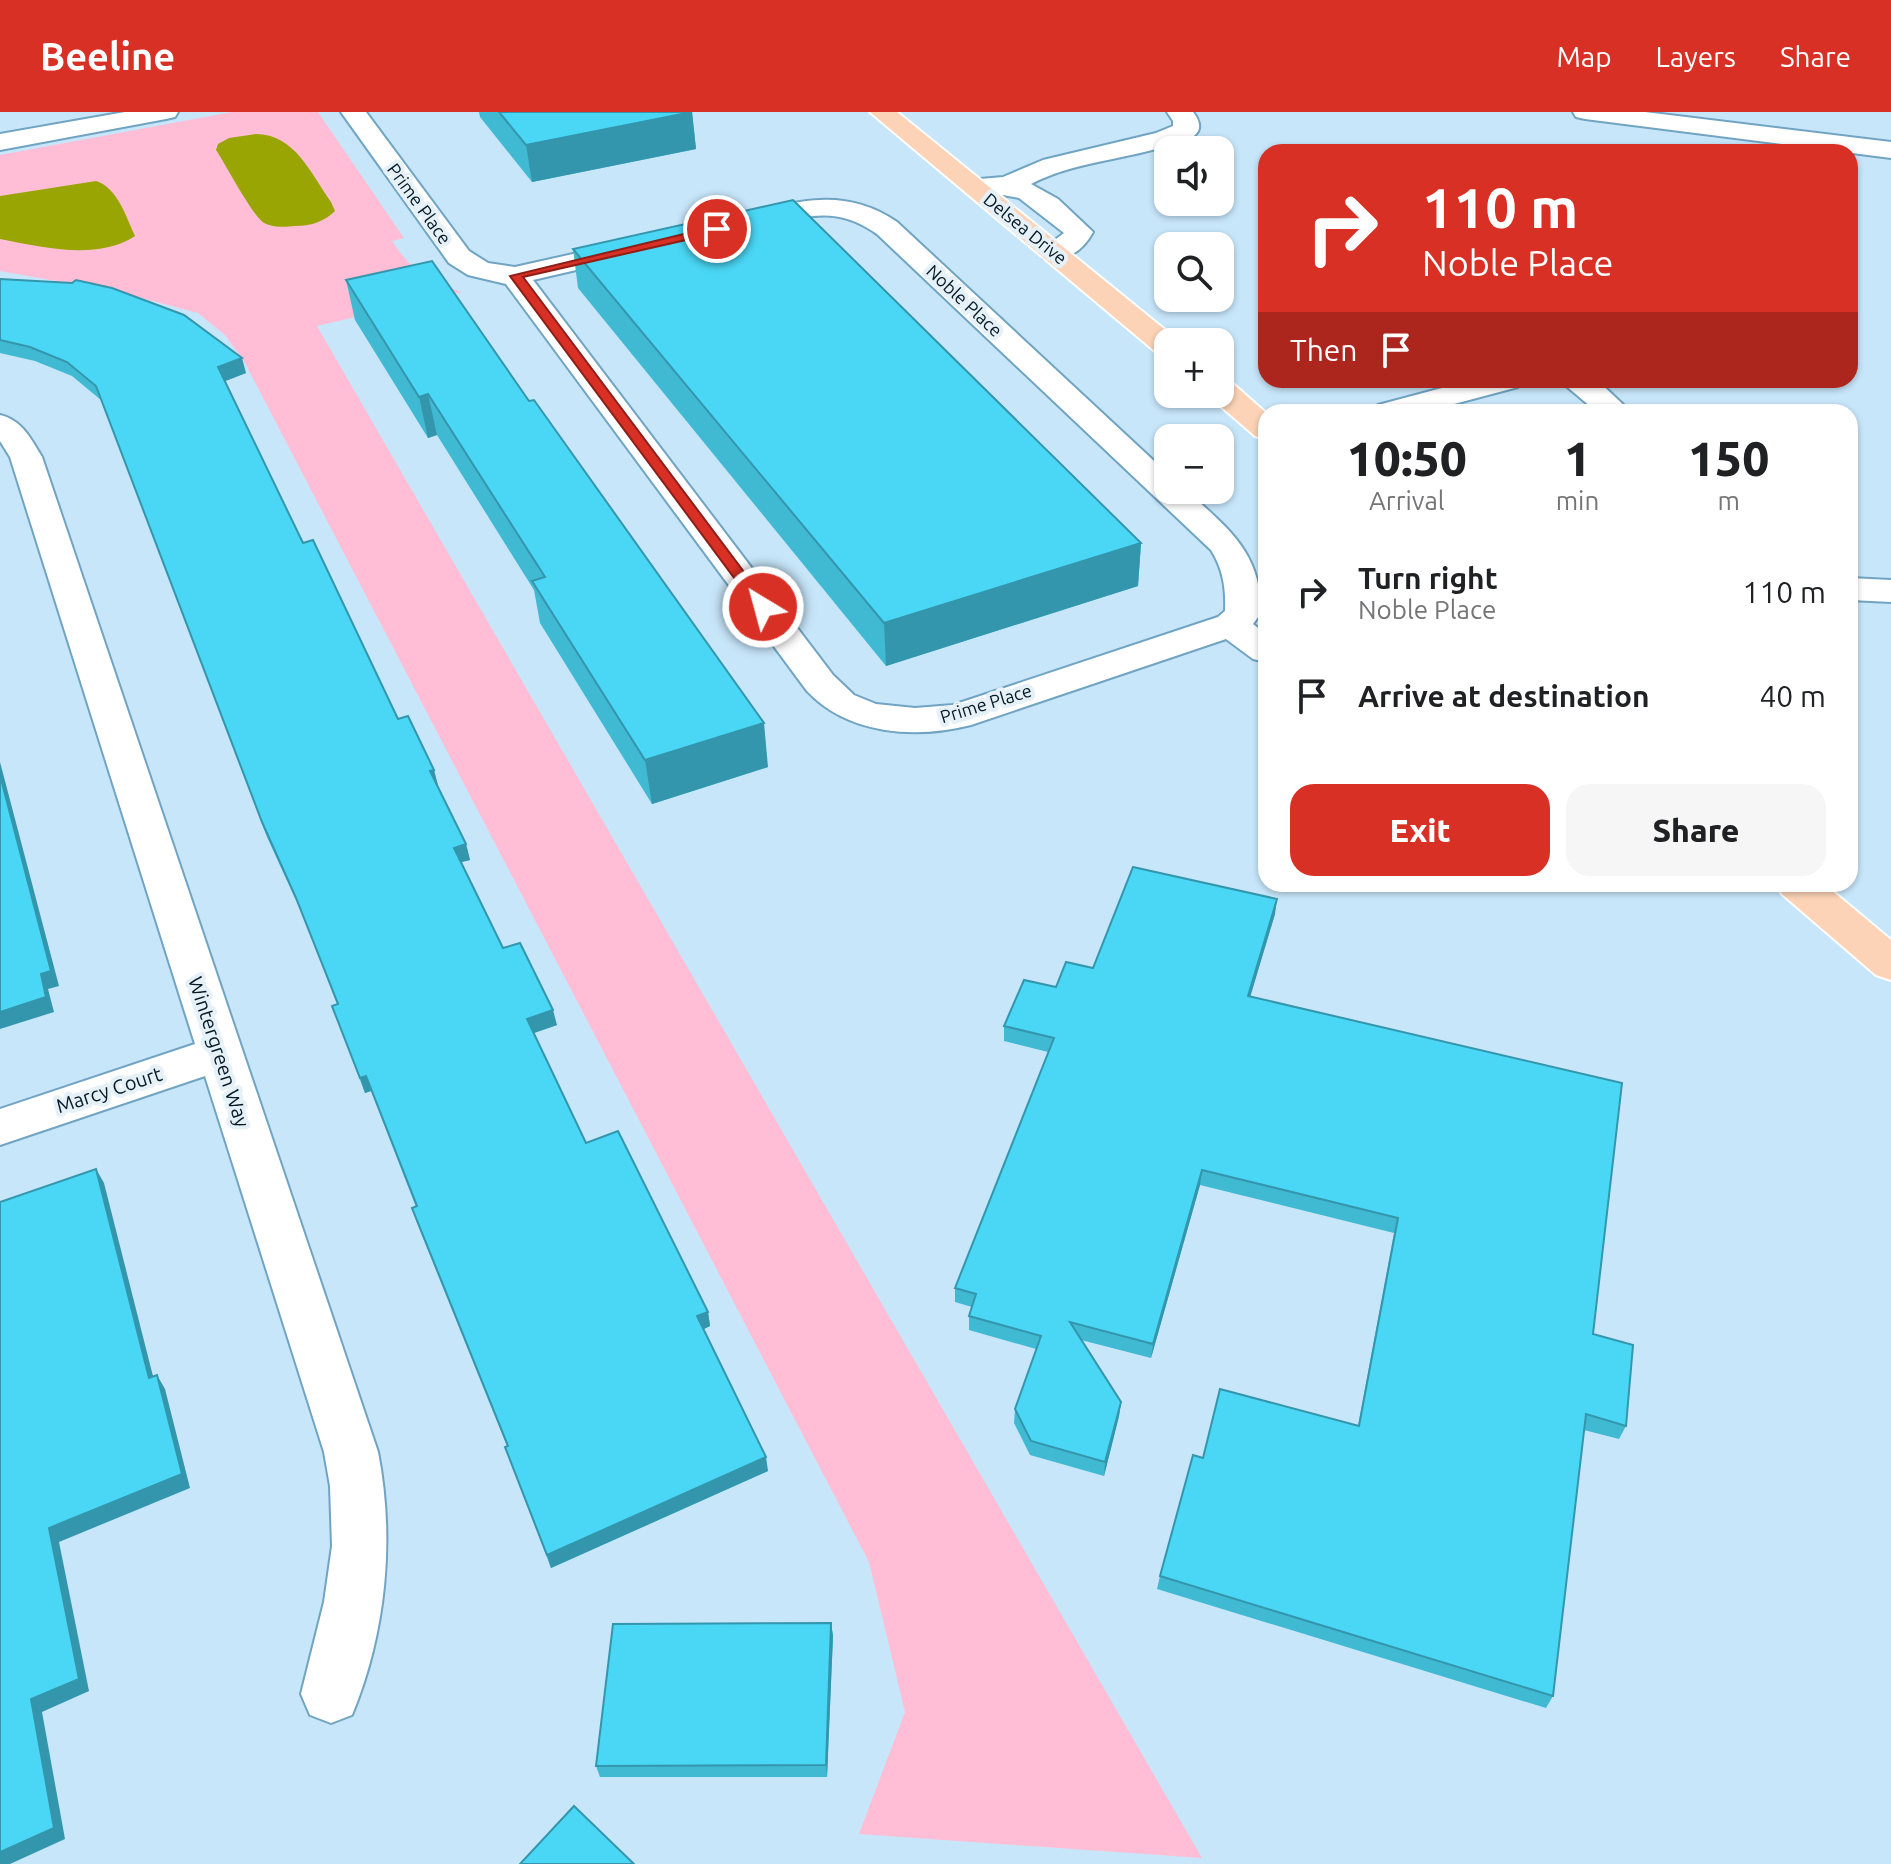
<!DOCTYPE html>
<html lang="en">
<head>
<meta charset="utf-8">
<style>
	body { margin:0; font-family:Ubuntu,sans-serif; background:#f6f6f6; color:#202124; height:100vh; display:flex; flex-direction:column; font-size:30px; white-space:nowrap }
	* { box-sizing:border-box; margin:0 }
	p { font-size:26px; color:#757577 }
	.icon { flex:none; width:44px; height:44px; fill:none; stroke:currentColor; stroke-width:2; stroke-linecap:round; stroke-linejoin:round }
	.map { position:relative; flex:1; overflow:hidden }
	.details { position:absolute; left:1258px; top:292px; width:600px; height:488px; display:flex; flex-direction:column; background:#fff; border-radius:24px; box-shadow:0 2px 6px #0004 }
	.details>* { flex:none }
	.hud { position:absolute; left:1258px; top:32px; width:600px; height:244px; border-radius:24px; box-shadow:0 2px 6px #0004; background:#d93025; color:#fff; overflow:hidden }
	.fabs { position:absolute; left:1154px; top:24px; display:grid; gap:16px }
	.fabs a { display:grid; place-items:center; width:80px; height:80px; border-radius:16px; background:#fff; box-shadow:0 2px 6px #0004; font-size:40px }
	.pin { position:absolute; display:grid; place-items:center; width:68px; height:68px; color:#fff; margin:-34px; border:4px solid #fff; border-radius:50%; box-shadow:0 2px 8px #0007 }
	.me { position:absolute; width:88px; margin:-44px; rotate:323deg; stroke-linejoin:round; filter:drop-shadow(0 0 6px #0008) }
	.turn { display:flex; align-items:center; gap:28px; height:168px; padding:0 32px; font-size:36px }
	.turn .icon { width:104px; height:104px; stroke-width:2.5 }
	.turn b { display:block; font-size:56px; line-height:68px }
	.then { display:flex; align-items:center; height:76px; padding:0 32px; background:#0003; gap:16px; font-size:30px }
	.eta { display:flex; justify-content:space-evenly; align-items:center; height:136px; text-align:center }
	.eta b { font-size:48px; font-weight:800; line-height:56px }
	.cta { display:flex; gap:16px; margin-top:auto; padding:16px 32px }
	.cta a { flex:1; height:92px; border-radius:24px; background:#d93025; color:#fff; font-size:32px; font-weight:800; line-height:92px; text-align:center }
	.cta a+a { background:#f6f6f6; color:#202124 }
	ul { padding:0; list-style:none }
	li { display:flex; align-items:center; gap:24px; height:104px; padding:0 32px }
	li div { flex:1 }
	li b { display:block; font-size:30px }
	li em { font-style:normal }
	header { display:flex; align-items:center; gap:48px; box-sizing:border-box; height:112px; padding:0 40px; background:#d93025; color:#fff }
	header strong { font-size:38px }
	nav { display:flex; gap:44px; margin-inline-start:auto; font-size:28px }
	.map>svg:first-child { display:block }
	.green { fill:#ffbed6 }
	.water { fill:#99a503 }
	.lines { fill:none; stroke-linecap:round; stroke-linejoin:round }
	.minor-casing { stroke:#70a4c2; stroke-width:4 }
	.major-casing { stroke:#fff; stroke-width:4 }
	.minor { fill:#fff; fill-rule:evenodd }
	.major { fill:#fcd3b6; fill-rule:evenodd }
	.wall { fill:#40b9d3 }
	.shaded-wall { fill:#3496ac }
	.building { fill:#4ad7f5; stroke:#3496ac; stroke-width:2 }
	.route { fill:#d93025; stroke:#8d1f18; stroke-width:2 }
	.labels { text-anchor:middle; stroke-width:8; stroke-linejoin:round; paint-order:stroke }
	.far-street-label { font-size:18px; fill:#041925; stroke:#e6f0f7 }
	.street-label { font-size:20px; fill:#041925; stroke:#e6f0f7 }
</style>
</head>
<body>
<header>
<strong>Beeline</strong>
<nav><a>Map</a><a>Layers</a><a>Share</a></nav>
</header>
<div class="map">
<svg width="1891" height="1752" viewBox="0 0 1891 1752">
	<rect width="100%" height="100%" fill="#c7e6fa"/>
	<path class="green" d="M232 0H318L404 126 392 129C413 160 427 168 462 180L317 214 1202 1746 859 1722 905 1600 869 1450 245 251 225 223 198 201 123 181 0 159V43Z"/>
	<g class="water">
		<path d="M256 22C295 22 311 62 331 90L335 99C324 110 310 114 295 114 286 115 273 116 264 111 252 103 226 53 216 38L218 32 229 26Z"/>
		<path d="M96 69C118 76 126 105 135 124 97 149 41 135 0 127V84Z"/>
	</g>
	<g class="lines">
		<defs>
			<g id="minor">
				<path d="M125 0H178L175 5 166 7 0 38V22Z"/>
				<path d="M341 0H366L469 139 488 151 515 155 631 129 641 131 645 137 641 143 533 168 833 563 854 583 876 592 915 596 953 593 1218 505 1225 499C1226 476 1223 457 1211 438L877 122C842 97 814 101 773 112 760 115 749 120 735 117L731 111 735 105C794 90 843 73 897 110L1168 362V378H1186C1227 416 1261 439 1261 501L1253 512 1266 522V550L1253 547 1226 527 971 613C916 627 848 623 807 579L506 172 468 163 449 151Z"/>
				<path d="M1167 0H1193C1198 6 1203 16 1195 23 1189 29 1174 32 1166 34 1122 48 1073 50 1031 72L1058 87 1093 120C1083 139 1065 151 1043 146L1039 140 1064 121 1019 86 980 79 976 73 980 67 1003 65 1043 48 1156 21 1173 14V9Z"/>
				<path d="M1573 0H1645L1891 30V46L1585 7 1576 5Z"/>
				<path d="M1472 268H1522L1518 275 1424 300H1373L1378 293Z"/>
				<path d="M1559 268H1597L1631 300H1597Z"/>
				<path d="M0 303C22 308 31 327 42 345L378 1340C395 1427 386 1521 352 1603L331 1611 310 1603 301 1582 324 1490 332 1434 330 1374 324 1340 205 964 0 1033V997L195 932 10 345 0 329Z"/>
				<path d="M1850 466 1891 468V490L1850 488Z"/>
			</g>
			<g id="major">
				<path d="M870 0H897L1180 230H1168V244L1157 241Z"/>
				<path d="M1220 268 1231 270 1266 301V327L1255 324 1209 284 1220 282Z"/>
				<path d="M1776 772H1824L1891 828V868L1876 863 1782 782Z"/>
			</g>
		</defs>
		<use href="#minor" class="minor-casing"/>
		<use href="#major" class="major-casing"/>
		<use href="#minor" class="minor"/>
		<use href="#major" class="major"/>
	</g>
	<g class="wall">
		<path d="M479 0H692L696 37 532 70 480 5Z"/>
		<path d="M573 137 1141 431 1138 474 886 554 578 176Z"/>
		<path d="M0 167 246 261 225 269 303 431 398 607 434 658 437 673 466 732 470 748 461 750 503 836 557 913 534 921 586 1031 708 1200 710 1214 703 1217 768 1359 551 1456 510 1349 505 1335 507 1334 417 1111 412 1096 416 1095 371 979 365 981 332 894 337 892 302 801 267 725 101 288 72 264 35 249 0 241Z"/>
		<path d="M346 168 768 655 652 692 540 511 534 478 437 323 428 326 355 208Z"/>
		<path d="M1275 802 1250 884 1593 1222 1626 1314 1619 1327 1584 1318 1553 1584 1546 1596 1157 1477 1160 1464 1203 1346 1358 1314 1394 1121 1200 1073 1151 1246 1081 1228 1121 1290 1119 1304 1104 1364 1030 1343 1014 1311 1015 1297 1036 1237 969 1218V1204L972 1195 955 1190V1176L1048 940 1004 929V914L1056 875 1093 856Z"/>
		<path d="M831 1511 833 1524 827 1665H600L596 1654Z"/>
	</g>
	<g class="shaded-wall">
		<path d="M692 0 696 37 532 70 526 33Z"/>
		<path d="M242 246 246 261 223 270 218 255Z"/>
		<path d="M428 282 437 323 428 326 419 285Z"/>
		<path d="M1141 431 1138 474 886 554 884 511Z"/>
		<path d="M764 611 768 655 652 692 645 648Z"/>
		<path d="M0 650 59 874 48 877 54 900 0 917V900L41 862 0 663Z"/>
		<path d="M434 658 438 673 434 674 430 659Z"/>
		<path d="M466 732 470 748 458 751 454 736Z"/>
		<path d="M1277 787 1275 802 1246 899 1248 884Z"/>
		<path d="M553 898 557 913 531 922 527 907Z"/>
		<path d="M366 964 371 979 365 981 360 966Z"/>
		<path d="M96 1057 104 1071 157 1280 149 1266Z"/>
		<path d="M1202 1058 1200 1073 1151 1246 1153 1232Z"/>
		<path d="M708 1200 710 1214 700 1219 697 1204Z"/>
		<path d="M157 1263 165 1277 190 1376 59 1430 89 1579 42 1600 65 1727 10 1752H0V1740L31 1587 49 1416Z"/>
		<path d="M1121 1290 1119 1304 1104 1364 1105 1350Z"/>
		<path d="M766 1345 768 1359 551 1456 547 1443Z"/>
		<path d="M831 1511 833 1524 827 1665 826 1653Z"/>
	</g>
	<g class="building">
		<path d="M499 0H692L526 33Z"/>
		<path d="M793 88 1141 431 884 511 573 137Z"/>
		<path d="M432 149 529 289 534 288 566 333 764 611 645 648 532 469 545 465 428 282 419 285 346 168Z"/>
		<path d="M0 167 72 171 76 168 112 176 184 203 242 246 218 255 303 431 313 428 398 607 408 604 434 658 430 659 466 732 454 736 503 836 520 831 553 898 527 907 586 1031 618 1019 708 1200 697 1204 766 1345 547 1443 505 1335 508 1334 412 1096 417 1094 366 964 360 966 332 894 338 892 296 786 262 710 96 274 67 250 30 235 0 228Z"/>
		<path d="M0 663 51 859 41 862 46 885 0 900Z"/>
		<path d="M1133 755 1277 787 1248 884 1622 971 1593 1222 1633 1233 1626 1314 1586 1302 1553 1584 1160 1464 1193 1343 1203 1346 1220 1277 1359 1314 1398 1106 1202 1058 1153 1232 1070 1210 1121 1290 1105 1350 1031 1329 1015 1297 1041 1224 969 1204 976 1182 955 1176 1054 926 1004 914 1024 868 1056 875 1066 850 1093 856Z"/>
		<path d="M96 1057 149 1266 157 1263 182 1362 49 1416 79 1567 31 1587 54 1716 0 1740V1090Z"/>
		<path d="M831 1511 826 1653 596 1654 613 1512Z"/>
		<path d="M574 1694 634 1752H520Z"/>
	</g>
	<path class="route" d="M717 114 723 117 721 120 523 165 768 492 770 495 763 499 758 498 510 164Z"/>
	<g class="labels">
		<g class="far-street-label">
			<text transform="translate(419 92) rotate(54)" y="6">Prime Place</text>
			<text transform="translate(1025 117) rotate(39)" y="6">Delsea Drive</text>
			<text transform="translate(964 189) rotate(43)" y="6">Noble Place</text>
			<text transform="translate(986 592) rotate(-17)" y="6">Prime Place</text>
		</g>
		<g class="street-label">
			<text transform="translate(219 940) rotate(72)" y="7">Wintergreen Way</text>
			<text transform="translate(109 978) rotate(-18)" y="7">Marcy Court</text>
		</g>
	</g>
</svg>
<div class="fabs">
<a><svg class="icon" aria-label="sound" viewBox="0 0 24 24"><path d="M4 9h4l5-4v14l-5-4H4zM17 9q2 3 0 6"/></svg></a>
<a><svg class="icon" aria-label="search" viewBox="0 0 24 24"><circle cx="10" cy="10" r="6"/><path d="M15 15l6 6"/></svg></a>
<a>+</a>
<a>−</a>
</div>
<div class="pin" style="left:717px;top:117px;background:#d93025"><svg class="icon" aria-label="arrive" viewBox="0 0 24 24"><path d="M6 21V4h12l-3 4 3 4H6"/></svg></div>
<svg class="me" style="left:763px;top:495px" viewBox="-20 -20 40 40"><circle r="17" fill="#d93025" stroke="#fff" stroke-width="3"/><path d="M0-11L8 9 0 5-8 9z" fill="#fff"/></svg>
<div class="hud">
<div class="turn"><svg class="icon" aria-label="right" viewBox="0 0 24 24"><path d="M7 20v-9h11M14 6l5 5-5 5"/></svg><div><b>110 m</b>Noble Place</div></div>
<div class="then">Then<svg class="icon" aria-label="arrive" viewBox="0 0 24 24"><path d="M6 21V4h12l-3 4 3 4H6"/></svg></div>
</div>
<section class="details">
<div class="eta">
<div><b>10:50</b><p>Arrival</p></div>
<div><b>1</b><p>min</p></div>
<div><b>150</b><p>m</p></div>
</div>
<ul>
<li><svg class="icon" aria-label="right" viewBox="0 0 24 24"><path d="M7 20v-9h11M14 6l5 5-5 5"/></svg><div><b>Turn right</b><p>Noble Place</p></div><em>110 m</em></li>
<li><svg class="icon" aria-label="arrive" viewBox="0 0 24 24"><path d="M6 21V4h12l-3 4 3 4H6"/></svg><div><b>Arrive at destination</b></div><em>40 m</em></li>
</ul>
<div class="cta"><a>Exit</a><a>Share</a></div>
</section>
</div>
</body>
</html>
